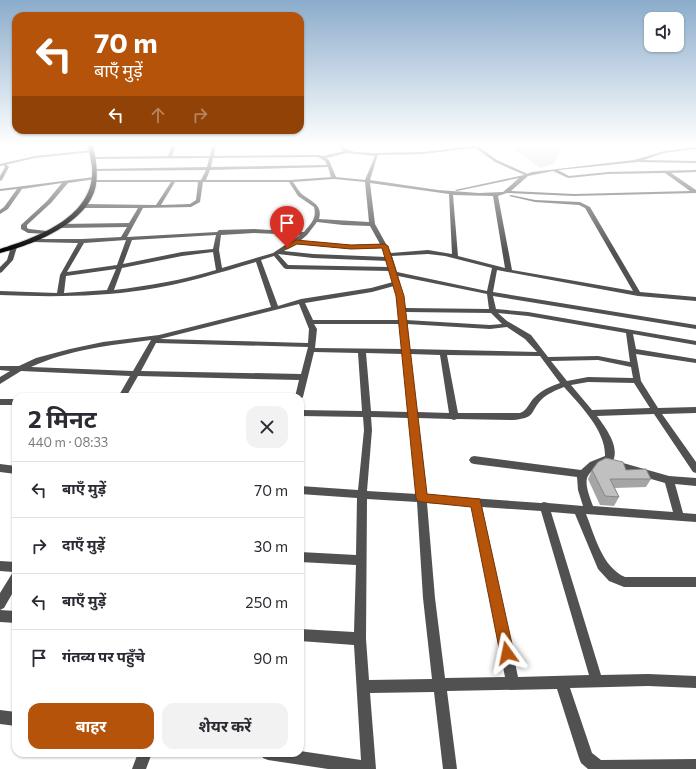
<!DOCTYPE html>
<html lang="hi">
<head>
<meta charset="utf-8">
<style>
	body { margin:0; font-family:Commissioner,"Noto Sans Devanagari",sans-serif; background:#f2f2f3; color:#2b2b33; height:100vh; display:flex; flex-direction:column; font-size:15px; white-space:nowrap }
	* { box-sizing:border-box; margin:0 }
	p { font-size:13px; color:#7c7c81 }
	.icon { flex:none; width:22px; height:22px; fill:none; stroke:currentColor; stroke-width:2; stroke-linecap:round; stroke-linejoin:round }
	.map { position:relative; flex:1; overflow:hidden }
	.panel { position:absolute; left:12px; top:393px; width:292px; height:364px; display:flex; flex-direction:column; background:#fff; border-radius:12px; box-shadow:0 1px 3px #0004 }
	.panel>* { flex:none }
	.guide { position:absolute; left:12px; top:12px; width:292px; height:122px; border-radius:12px; box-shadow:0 1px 3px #0004; background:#b45309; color:#fff; overflow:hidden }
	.tools { position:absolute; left:644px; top:12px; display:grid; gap:8px }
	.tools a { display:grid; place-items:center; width:40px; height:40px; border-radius:8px; background:#fff; box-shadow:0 1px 3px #0004; font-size:20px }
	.pin { position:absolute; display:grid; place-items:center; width:34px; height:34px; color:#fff; margin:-41px -17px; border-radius:50% 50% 50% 0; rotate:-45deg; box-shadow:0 0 4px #0007 }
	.pin .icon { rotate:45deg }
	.me { position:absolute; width:44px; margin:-22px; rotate:348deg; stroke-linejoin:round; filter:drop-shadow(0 0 3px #0008) }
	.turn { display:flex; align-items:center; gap:14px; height:84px; padding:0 16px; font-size:18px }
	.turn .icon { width:52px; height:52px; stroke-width:2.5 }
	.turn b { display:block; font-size:28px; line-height:34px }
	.lanes { display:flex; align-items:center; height:38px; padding:0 16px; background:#0003; justify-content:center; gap:20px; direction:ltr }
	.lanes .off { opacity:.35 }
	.round { display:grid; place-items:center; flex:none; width:42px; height:42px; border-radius:12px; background:#f2f2f3 }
	.headline { display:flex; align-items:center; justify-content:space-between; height:68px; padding:0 16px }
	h1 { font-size:24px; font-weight:700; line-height:30px }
	.cta { display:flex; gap:8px; margin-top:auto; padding:8px 16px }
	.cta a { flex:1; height:46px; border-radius:12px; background:#b45309; color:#fff; font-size:16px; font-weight:700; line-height:46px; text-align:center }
	.cta a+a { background:#f2f2f3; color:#2b2b33 }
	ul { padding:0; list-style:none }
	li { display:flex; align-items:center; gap:12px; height:56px; padding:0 16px; border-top:1px solid #e1e1e2 }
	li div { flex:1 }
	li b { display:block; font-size:15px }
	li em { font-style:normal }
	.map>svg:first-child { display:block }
	.green { fill:#d8d8d8 }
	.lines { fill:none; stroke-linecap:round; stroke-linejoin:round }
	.primary-casing { stroke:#dbdbdb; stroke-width:2 }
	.service { fill:#515151; fill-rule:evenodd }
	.minor { fill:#515151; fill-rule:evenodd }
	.tertiary { fill:#515151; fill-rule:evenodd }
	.primary { fill:#000; fill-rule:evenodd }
	.wall { fill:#a5a5a5 }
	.building { fill:#c0c0c0; stroke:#868686 }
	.route { fill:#b45309; stroke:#753606 }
</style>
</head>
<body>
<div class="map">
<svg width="696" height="769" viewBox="0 0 696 769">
	<rect width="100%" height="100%" fill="#fff"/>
	<path class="green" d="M508 145H558L561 148 554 164 540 168Z"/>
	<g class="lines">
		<defs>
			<path id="primary" d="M88 145H93C96 159 98 171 96 185 89 223 33 245 0 253V249C38 237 96 216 92 167 91 160 89 152 88 145Z"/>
		</defs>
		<use href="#primary" class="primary-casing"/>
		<path class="service" d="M473 146 479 147 497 160 530 175 527 176 495 162 477 149 473 148 423 154 376 155 374 154 376 153 423 152Z"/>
		<g class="minor">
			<path d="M172 145H176L172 156H210L212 145H216L214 156 319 155 323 156 344 151 337 145C342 145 344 149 349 150 358 154 369 151 378 154L370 180 438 190 479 193 503 192 519 178 457 191 455 190 524 175 532 172 634 160 664 151 696 147V149L664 153 644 160 696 161V163L638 162 558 170 569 176 608 172 696 170V172L671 173 696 190V193L574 196 507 193 498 196 512 270 633 291 585 208 579 205 535 202 509 196 511 195 535 200 580 202 590 207 640 292 696 297V301L638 296 497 270 493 292 696 325V329L493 296 496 309 528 312 696 341V345L633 334 636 349 696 359V363L636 354 641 381 658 408 696 407V413L662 414 696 462V473L693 472 654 414 597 416C605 427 620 446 613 461 583 472 582 477 593 506L673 512 665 483 613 468 611 465 613 462 616 461 669 476 696 478V486L675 484 683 513 696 514V522L586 514C595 536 602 567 625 577H696V587H624L609 581 598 569 575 514 551 512 601 675 648 674 696 676V688L648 686 570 688 592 753 601 760 696 759V769H588L581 763 579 758 557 689 447 691 457 769H443L434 692 370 693 376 769H328L268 760 263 758 261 753H300V751L361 760 354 645 300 641V629L354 632 356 565 300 562V552L356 555 357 498 300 494V486L358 490 364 430 363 417 300 416V410L362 411 358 353 314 352 303 397 300 400V397H295L299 380 138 376 126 397H118L130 376 21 371 0 384V377L10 371 0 370V366H19L36 358 70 349 103 342 159 335 271 307 256 262C219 273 183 284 144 290 96 297 48 297 0 295V291L57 293 60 275 78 243 32 242 29 240 30 239H82L121 237 127 227 60 228 57 226 60 224 129 223 138 208H84L81 206 84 204 156 205 171 182H92V180H201L206 170 94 171 92 170 94 169 207 167 209 158 94 159 92 158 94 157 168 156ZM348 153 375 156 365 180 336 177 329 160 326 158ZM318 157 325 161 327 165 211 167 213 158ZM328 167 331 177 290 180H206L210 170ZM553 171 568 178 608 174 665 173 690 191 574 194 511 191 528 176ZM334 179 365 182 369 222 319 219C323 205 312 202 303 195 299 192 296 186 293 182ZM175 182H198L196 200 190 204 161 205ZM203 182H289L298 196 314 207C317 219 311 223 304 232L254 229 219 230 217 232 127 237 143 208 191 207 200 202ZM370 183 449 194 452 254 428 250 391 253 375 224ZM453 195 493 196 505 268 458 256ZM317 222 343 225 370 226 380 244 351 245 300 241 307 235ZM254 233 300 235 273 253 222 268 219 250 221 235ZM216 235 213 249 182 252 123 264 132 240ZM126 240 117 265 67 272 84 243ZM296 244 351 249 382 248 387 257 313 254 284 251ZM213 252 216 270C183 280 148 286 114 290L122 268 182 256ZM278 254 313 258 388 261 389 267 288 265ZM428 254 445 256 492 268 487 291 397 272 392 256ZM274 256 284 268 286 269 390 271 393 282 371 288 301 299 278 306 261 260ZM116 269 107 290 64 293 66 276ZM398 276 487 294 489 309 405 308 403 296ZM394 286 397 296 399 320H313L305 303 372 292ZM299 304 309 329 308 343 160 339ZM405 312 491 313 502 324 490 325 406 320ZM498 313 528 316 626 333 630 362 598 356 548 357 531 335 507 321ZM314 324H400L402 349 315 348 317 329ZM407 324 490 329 507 327 525 339 537 352 410 349ZM151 340 133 371 31 367C68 350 110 345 151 340ZM156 343 308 347 301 374 141 371ZM366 353 403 354 408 412 371 411ZM410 354 440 355 449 413 417 412ZM447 355 540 356 560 383C551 386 542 390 535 397 529 402 528 410 520 413H458ZM598 360 631 367 633 378 588 377 567 381 551 361ZM588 382 634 383 650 408 592 410 571 385ZM564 387C580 405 606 431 605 456L590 462 581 470 474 456 471 457 469 460 471 463 474 464 577 477 578 490 583 506 548 503 544 502 541 503 427 495 418 418 451 419 454 420 457 419 514 420C537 417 529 413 541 400 547 394 556 390 564 387ZM371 417 409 418 417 494 367 491 372 430ZM367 499 417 502 423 598 432 679 369 680 366 639ZM427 503 472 506 505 677 445 678 435 598ZM482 507 541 511 589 675 518 677Z"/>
			<path d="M5 163 9 167 2 180 0 181V176L5 167 3 164Z"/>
			<path d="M94 177 96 178V179L68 183 51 203 27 225V228L29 229 47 231 49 232V234L28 233 21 229V225L47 201 62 183 22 189 8 209 0 214V210L4 207 17 189 0 191V189Z"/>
			<path d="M14 245 17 247 13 260 2 272 0 273V267L7 260 11 247Z"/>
			<rect x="0" y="399" width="16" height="6"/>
			<path d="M0 464 16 466V474L0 472Z"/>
			<path d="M0 561 16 562V587L4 608 0 610V593L13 572 0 571Z"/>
			<path d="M0 610 16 611V623L0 622Z"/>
			<path d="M0 710 16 712V726L0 724Z"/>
			<path d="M138 753H152L146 769H132Z"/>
		</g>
		<path class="tertiary" d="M92 150 93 152 35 158 0 166V164L35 156Z"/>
		<use href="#primary" class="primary"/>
	</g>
	<path class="wall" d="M592 470H626L651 479 646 487 615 488 619 497 614 506 600 505 588 479Z"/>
	<path class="building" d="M606 458 623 462 626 470 646 469 651 479H610L619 497 605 496 592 470 598 462Z"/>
	<linearGradient id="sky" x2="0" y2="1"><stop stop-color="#8baccb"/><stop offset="0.57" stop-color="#fff"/><stop offset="1" stop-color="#fff" stop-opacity="0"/></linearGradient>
	<rect width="696" height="253" fill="url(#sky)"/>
	<path class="route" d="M296 240 351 245 385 244 388 246 404 296 427 494 480 499 514 653 512 658 507 660 502 658 500 653 471 507 422 502 418 501 416 498 396 296 382 248 351 249 297 244 287 249 284 247Z"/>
</svg>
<div class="tools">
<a><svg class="icon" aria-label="sound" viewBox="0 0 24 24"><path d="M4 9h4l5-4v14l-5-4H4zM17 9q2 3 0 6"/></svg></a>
</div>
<div class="pin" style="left:287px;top:247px;background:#d93025"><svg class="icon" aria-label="arrive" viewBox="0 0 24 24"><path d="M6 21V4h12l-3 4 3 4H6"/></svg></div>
<svg class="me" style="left:507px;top:653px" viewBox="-20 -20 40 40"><path d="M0-17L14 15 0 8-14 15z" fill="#b45309" stroke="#fff" stroke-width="4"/></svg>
<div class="guide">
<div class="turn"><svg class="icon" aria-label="left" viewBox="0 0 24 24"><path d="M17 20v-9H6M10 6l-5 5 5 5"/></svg><div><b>70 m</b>बाएँ मुड़ें</div></div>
<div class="lanes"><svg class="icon" aria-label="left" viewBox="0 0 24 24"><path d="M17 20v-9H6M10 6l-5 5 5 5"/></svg><svg class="icon off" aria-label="ahead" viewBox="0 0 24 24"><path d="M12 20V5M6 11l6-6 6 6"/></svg><svg class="icon off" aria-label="right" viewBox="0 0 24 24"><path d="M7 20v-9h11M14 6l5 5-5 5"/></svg></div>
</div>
<section class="panel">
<div class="headline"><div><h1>2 मिनट</h1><p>440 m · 08:33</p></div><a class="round"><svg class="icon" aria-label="close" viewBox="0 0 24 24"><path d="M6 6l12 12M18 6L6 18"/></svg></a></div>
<ul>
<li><svg class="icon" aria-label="left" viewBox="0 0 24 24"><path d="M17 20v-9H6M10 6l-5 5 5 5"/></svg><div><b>बाएँ मुड़ें</b></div><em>70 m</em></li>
<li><svg class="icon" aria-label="right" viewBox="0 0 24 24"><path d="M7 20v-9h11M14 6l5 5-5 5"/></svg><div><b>दाएँ मुड़ें</b></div><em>30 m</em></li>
<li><svg class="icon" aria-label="left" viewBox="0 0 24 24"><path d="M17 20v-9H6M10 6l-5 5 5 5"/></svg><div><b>बाएँ मुड़ें</b></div><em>250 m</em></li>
<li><svg class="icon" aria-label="arrive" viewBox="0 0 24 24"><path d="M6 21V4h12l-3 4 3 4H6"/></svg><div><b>गंतव्य पर पहुँचे</b></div><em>90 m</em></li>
</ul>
<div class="cta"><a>बाहर</a><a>शेयर करें</a></div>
</section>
</div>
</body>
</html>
